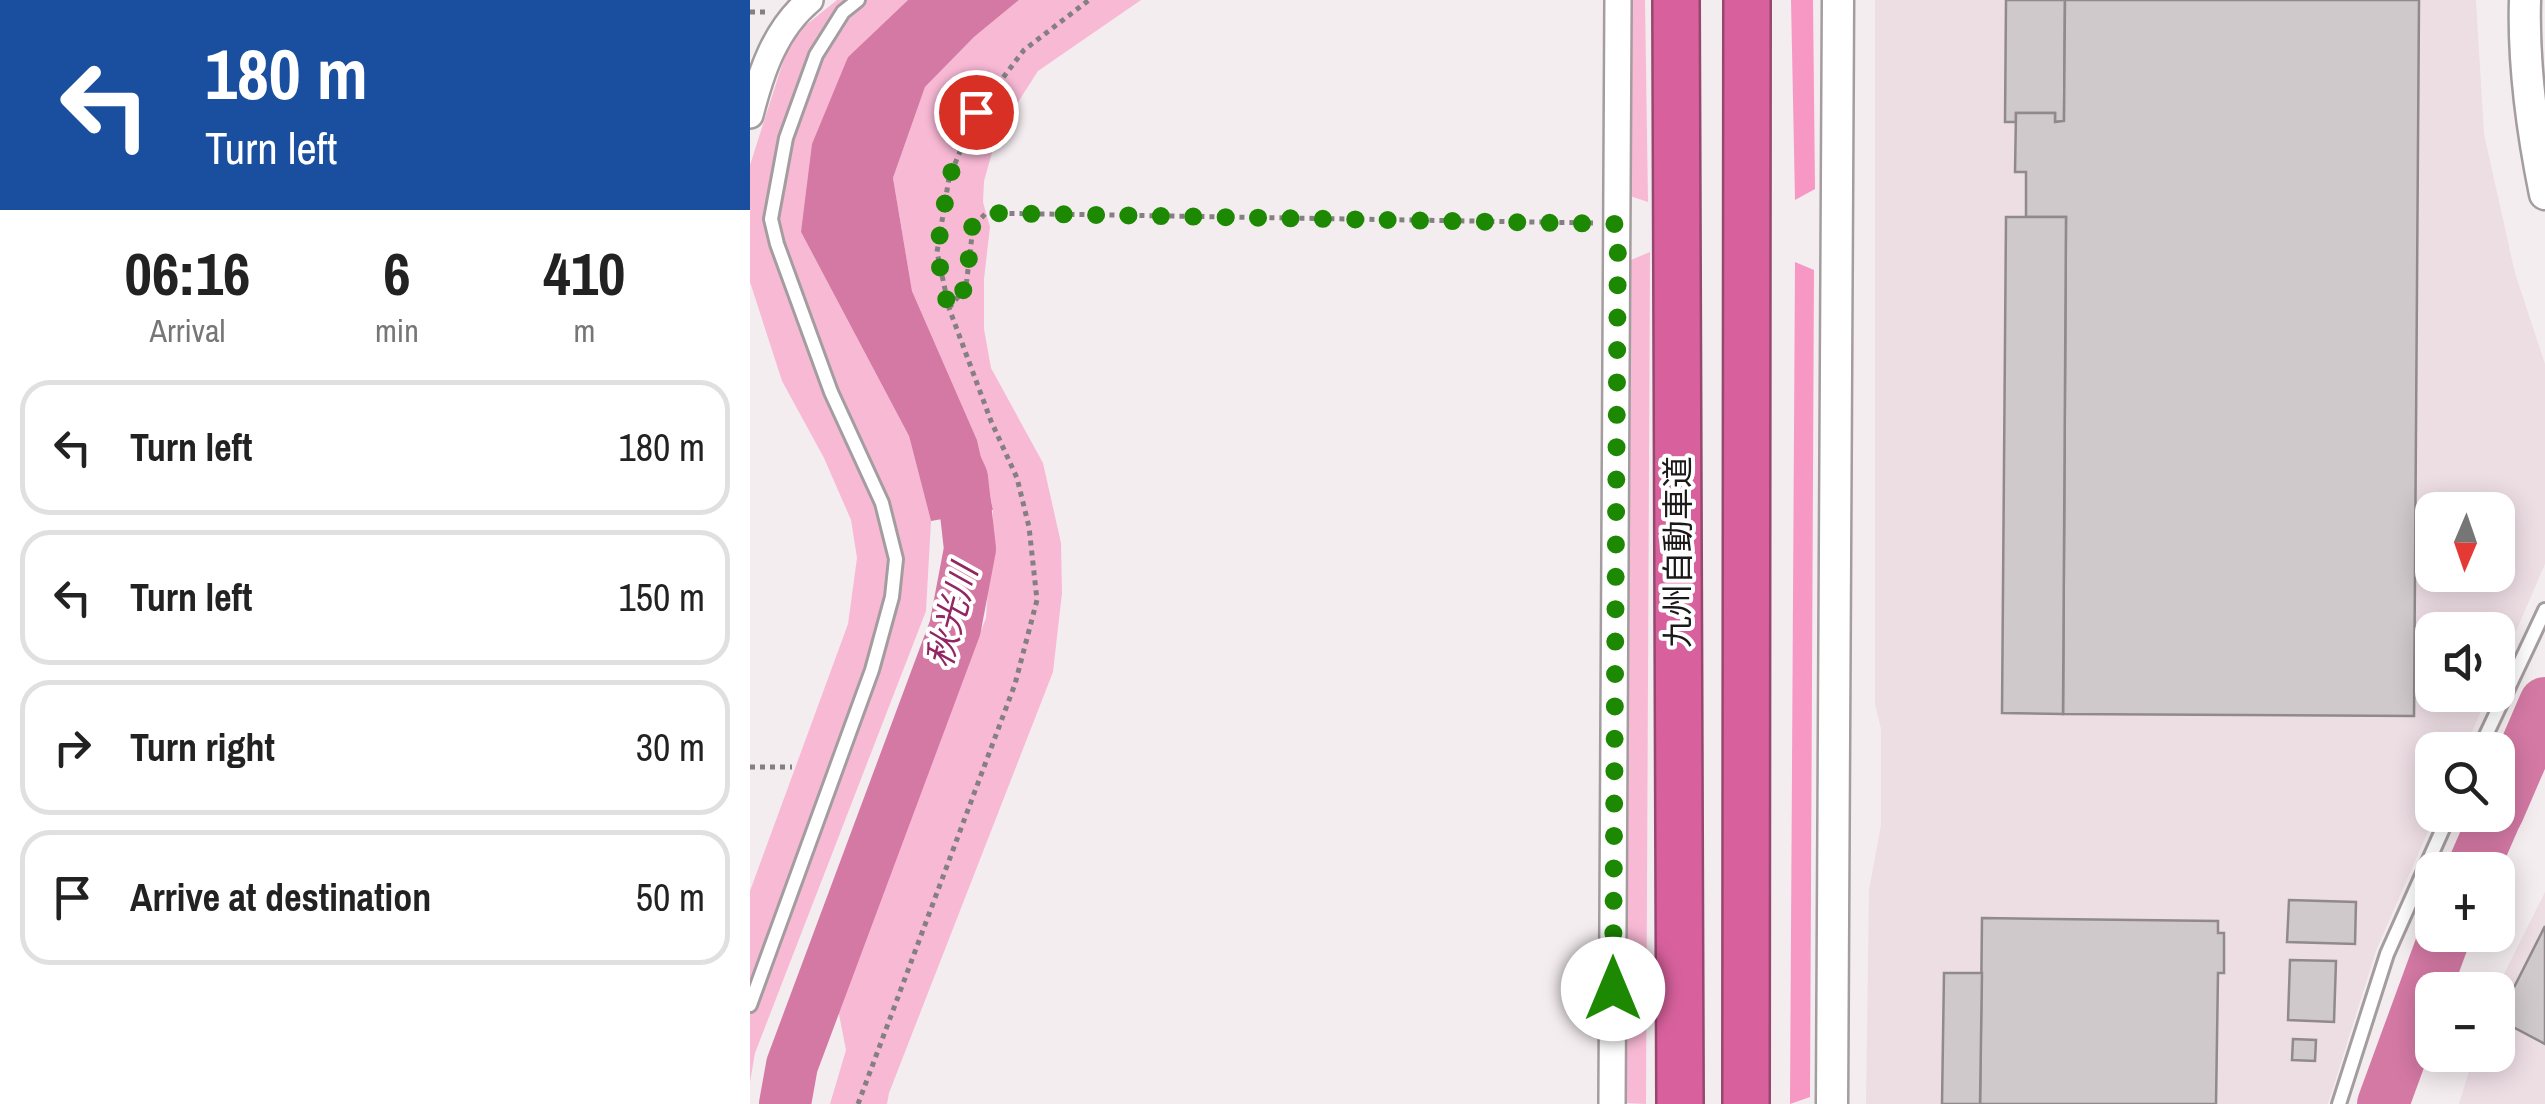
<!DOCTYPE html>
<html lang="en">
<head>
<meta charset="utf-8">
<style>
	body { margin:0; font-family:"Archivo Narrow","Noto Sans JP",sans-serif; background:#f6f6f6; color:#222; height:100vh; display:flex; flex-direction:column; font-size:38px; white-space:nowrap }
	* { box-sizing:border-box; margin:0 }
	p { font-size:32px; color:#767676 }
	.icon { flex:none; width:55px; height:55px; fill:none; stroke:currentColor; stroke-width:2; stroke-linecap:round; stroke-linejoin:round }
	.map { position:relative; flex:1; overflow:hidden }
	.drawer { display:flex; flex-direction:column; background:#fff; width:750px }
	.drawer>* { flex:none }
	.top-card { background:#1a4fa0; color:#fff; overflow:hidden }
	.needle { width:65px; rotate:182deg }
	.controls { position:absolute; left:1665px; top:492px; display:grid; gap:20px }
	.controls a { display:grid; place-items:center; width:100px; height:100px; border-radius:20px; background:#fff; box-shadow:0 5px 25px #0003; font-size:50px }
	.pin { position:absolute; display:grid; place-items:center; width:85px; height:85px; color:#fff; margin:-42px; border:5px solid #fff; border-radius:50%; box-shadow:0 2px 10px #0007 }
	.me { position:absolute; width:110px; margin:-55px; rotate:0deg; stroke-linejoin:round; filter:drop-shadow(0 0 8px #0008) }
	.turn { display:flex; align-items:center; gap:35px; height:210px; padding:0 40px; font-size:45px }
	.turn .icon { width:130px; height:130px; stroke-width:2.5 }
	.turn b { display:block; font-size:70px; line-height:85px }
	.eta { display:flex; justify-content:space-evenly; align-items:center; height:170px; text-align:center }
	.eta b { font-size:60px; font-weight:700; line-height:70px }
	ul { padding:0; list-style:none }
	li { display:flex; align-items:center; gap:30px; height:135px; margin:0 20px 15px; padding:0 20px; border:5px solid #e0e0e0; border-radius:30px }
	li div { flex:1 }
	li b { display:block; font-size:38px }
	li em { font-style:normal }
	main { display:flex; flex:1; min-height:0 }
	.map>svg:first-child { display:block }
	.built { fill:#eddee4; fill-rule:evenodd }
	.green { fill:#f8b9d5 }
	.forest { fill:#f698c3 }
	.water { fill:#d479a4 }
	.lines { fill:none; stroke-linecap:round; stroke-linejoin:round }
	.river { stroke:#d479a4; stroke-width:52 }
	.building { fill:#cfc9cb; stroke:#908a8c; stroke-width:2.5 }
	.service-casing { stroke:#a49da0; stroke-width:18 }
	.minor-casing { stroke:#a49da0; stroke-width:30 }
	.tertiary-casing { stroke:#a49da0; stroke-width:35 }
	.motorway-casing { stroke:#96476f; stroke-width:50 }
	.path { stroke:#848082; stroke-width:5; stroke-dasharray:5 5; stroke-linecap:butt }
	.service { stroke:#fff; stroke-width:12 }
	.minor { stroke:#fff; stroke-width:25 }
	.tertiary { stroke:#fff; stroke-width:30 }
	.motorway { stroke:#d8619d; stroke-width:45 }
	.route { stroke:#1d8903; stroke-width:18; stroke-dasharray:0 32.4 }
	.labels { text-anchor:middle; stroke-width:8; stroke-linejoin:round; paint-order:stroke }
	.street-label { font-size:32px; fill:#1a1819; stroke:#fff }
	.water-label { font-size:35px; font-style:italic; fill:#922662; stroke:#fff }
</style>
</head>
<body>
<main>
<section class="drawer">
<div class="top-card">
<div class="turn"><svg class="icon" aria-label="left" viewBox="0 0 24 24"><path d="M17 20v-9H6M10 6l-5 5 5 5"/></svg><div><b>180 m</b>Turn left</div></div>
</div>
<div class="eta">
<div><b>06:16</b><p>Arrival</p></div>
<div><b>6</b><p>min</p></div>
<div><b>410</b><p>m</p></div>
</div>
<ul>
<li><svg class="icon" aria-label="left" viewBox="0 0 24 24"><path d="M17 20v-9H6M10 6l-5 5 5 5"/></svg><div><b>Turn left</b></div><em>180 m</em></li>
<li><svg class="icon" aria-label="left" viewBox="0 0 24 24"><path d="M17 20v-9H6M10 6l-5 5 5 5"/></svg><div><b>Turn left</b></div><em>150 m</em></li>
<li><svg class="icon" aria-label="right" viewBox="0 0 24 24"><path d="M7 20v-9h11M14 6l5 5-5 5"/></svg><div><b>Turn right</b></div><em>30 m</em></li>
<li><svg class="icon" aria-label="arrive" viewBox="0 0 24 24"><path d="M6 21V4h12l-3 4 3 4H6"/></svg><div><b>Arrive at destination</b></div><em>50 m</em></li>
</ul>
</section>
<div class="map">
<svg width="1795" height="1104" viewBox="0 0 1795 1104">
	<rect width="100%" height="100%" fill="#f4edf0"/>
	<g class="built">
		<path d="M1125 0H1726L1734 134 1765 273 1795 364V564L1748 673V630H1682V695H1738L1714 750H1682V815H1685L1626 951 1578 1104H1116L1119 890 1131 825V729L1125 704ZM1682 510H1748V575H1682Z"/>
		<path d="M1795 892V1104H1709L1724 1055H1748L1746 990Z"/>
	</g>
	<g class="green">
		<path d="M87 0H158L98 57 51 232 159 436 181 521 176 611 5 1053 0 1082V891L98 624 107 558 101 520 74 458 32 381 0 282V165L41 37Z"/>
		<path d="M269 0H391L288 71 247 135 234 181 233 202 240 227 234 279V329L241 368 293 463 311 543 312 593 303 672 139 1093 137 1104H80L96 1050 86 999 236 618 243 510 227 440 162 291 143 178 175 87 224 37Z"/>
		<path d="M876 0H895L898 202 877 195Z"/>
		<path d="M900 252 896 1104 876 1103V262Z"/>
	</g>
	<g class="forest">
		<path d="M1041 0H1063L1065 189 1045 200Z"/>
		<path d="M1045 262 1064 270 1060 1097 1040 1104Z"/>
	</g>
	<path class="water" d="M158 0H269L224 37 175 87 143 178 162 291 227 440 243 510 181 521 159 436 51 232 62 144 98 57Z"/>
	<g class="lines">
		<g class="river">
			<path d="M1748 812 1795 703"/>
			<path d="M1722 870 1746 815"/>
			<path d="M35 1104 42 1065 205 628 220 549 212 478 197 446"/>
			<path d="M1633 1104 1695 935"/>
		</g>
	</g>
	<g class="building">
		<path d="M1256 0H1315L1314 121 1305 122V113H1266V122H1255Z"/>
		<path d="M1315 0H1669L1664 716 1313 714 1316 217H1276V172H1265L1266 113H1305V122L1314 121Z"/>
		<path d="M1256 217H1316L1313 714 1252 713Z"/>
		<path d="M1539 900 1606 902 1605 944 1537 942Z"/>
		<path d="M1232 918 1468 921V933H1474V973H1468L1466 1104H1230Z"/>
		<path d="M1795 926V1044L1748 1019Z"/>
		<path d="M1540 960 1586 961 1584 1022 1538 1020Z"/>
		<path d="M1194 973H1232L1230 1104H1192Z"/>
		<path d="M1543 1039 1566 1040 1565 1061 1542 1060Z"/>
	</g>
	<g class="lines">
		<defs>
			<g id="service">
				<path d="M1729 750 1795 610"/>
				<path d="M0 1005 122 670 142 597 146 559 132 503 81 392 27 244 21 219 36 138 66 55 93 12 108 0"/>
				<path d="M1589 1104 1637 954 1699 815"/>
			</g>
			<g id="minor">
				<path d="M0 115C11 72 25 29 60 0"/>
				<path d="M862 1104 868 0"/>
			</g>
			<g id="tertiary">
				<path d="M1775 0C1773 66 1782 130 1795 194"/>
				<path d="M1082 1104 1088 0"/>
			</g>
			<g id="motorway">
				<path d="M926 0 930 1104"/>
				<path d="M996 1104 997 0"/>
			</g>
		</defs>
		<use href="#service" class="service-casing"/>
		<use href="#minor" class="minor-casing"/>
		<use href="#tertiary" class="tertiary-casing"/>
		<use href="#motorway" class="motorway-casing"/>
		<g class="path">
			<path d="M0 12H15"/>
			<path d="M199 308 216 287 223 227 236 213 843 223"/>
			<path d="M0 767H42"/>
			<path d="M108 1104 265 684 287 600 279 527 267 478 241 421 199 308 187 252 199 178 226 113 274 50 339 0"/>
		</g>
		<use href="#service" class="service"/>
		<use href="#minor" class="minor"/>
		<use href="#tertiary" class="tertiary"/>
		<use href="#motorway" class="motorway"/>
	</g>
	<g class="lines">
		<path class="route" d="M226 112 199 178 187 252 198 308 216 287 222 227 236 213 868 224 863 989"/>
	</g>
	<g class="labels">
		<g class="street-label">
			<text transform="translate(928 552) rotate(-90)" y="11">九州自動車道</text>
		</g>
		<g class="water-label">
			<text transform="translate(202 616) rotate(-75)" y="12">秋光川</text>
		</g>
	</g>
</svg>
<div class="controls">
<a><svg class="needle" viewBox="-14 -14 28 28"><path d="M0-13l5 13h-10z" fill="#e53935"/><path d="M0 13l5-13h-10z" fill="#767676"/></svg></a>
<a><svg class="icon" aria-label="sound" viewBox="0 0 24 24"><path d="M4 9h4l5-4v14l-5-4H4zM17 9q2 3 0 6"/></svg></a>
<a><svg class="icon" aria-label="search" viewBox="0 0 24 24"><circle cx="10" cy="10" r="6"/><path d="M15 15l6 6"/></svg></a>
<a>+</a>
<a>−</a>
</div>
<div class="pin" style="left:226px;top:112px;background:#d93025"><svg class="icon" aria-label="arrive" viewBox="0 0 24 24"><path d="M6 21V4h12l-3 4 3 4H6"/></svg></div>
<svg class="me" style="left:863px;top:989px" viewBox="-20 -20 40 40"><circle r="19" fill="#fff"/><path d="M0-13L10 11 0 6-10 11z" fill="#1d8903"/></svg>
</div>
</main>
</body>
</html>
